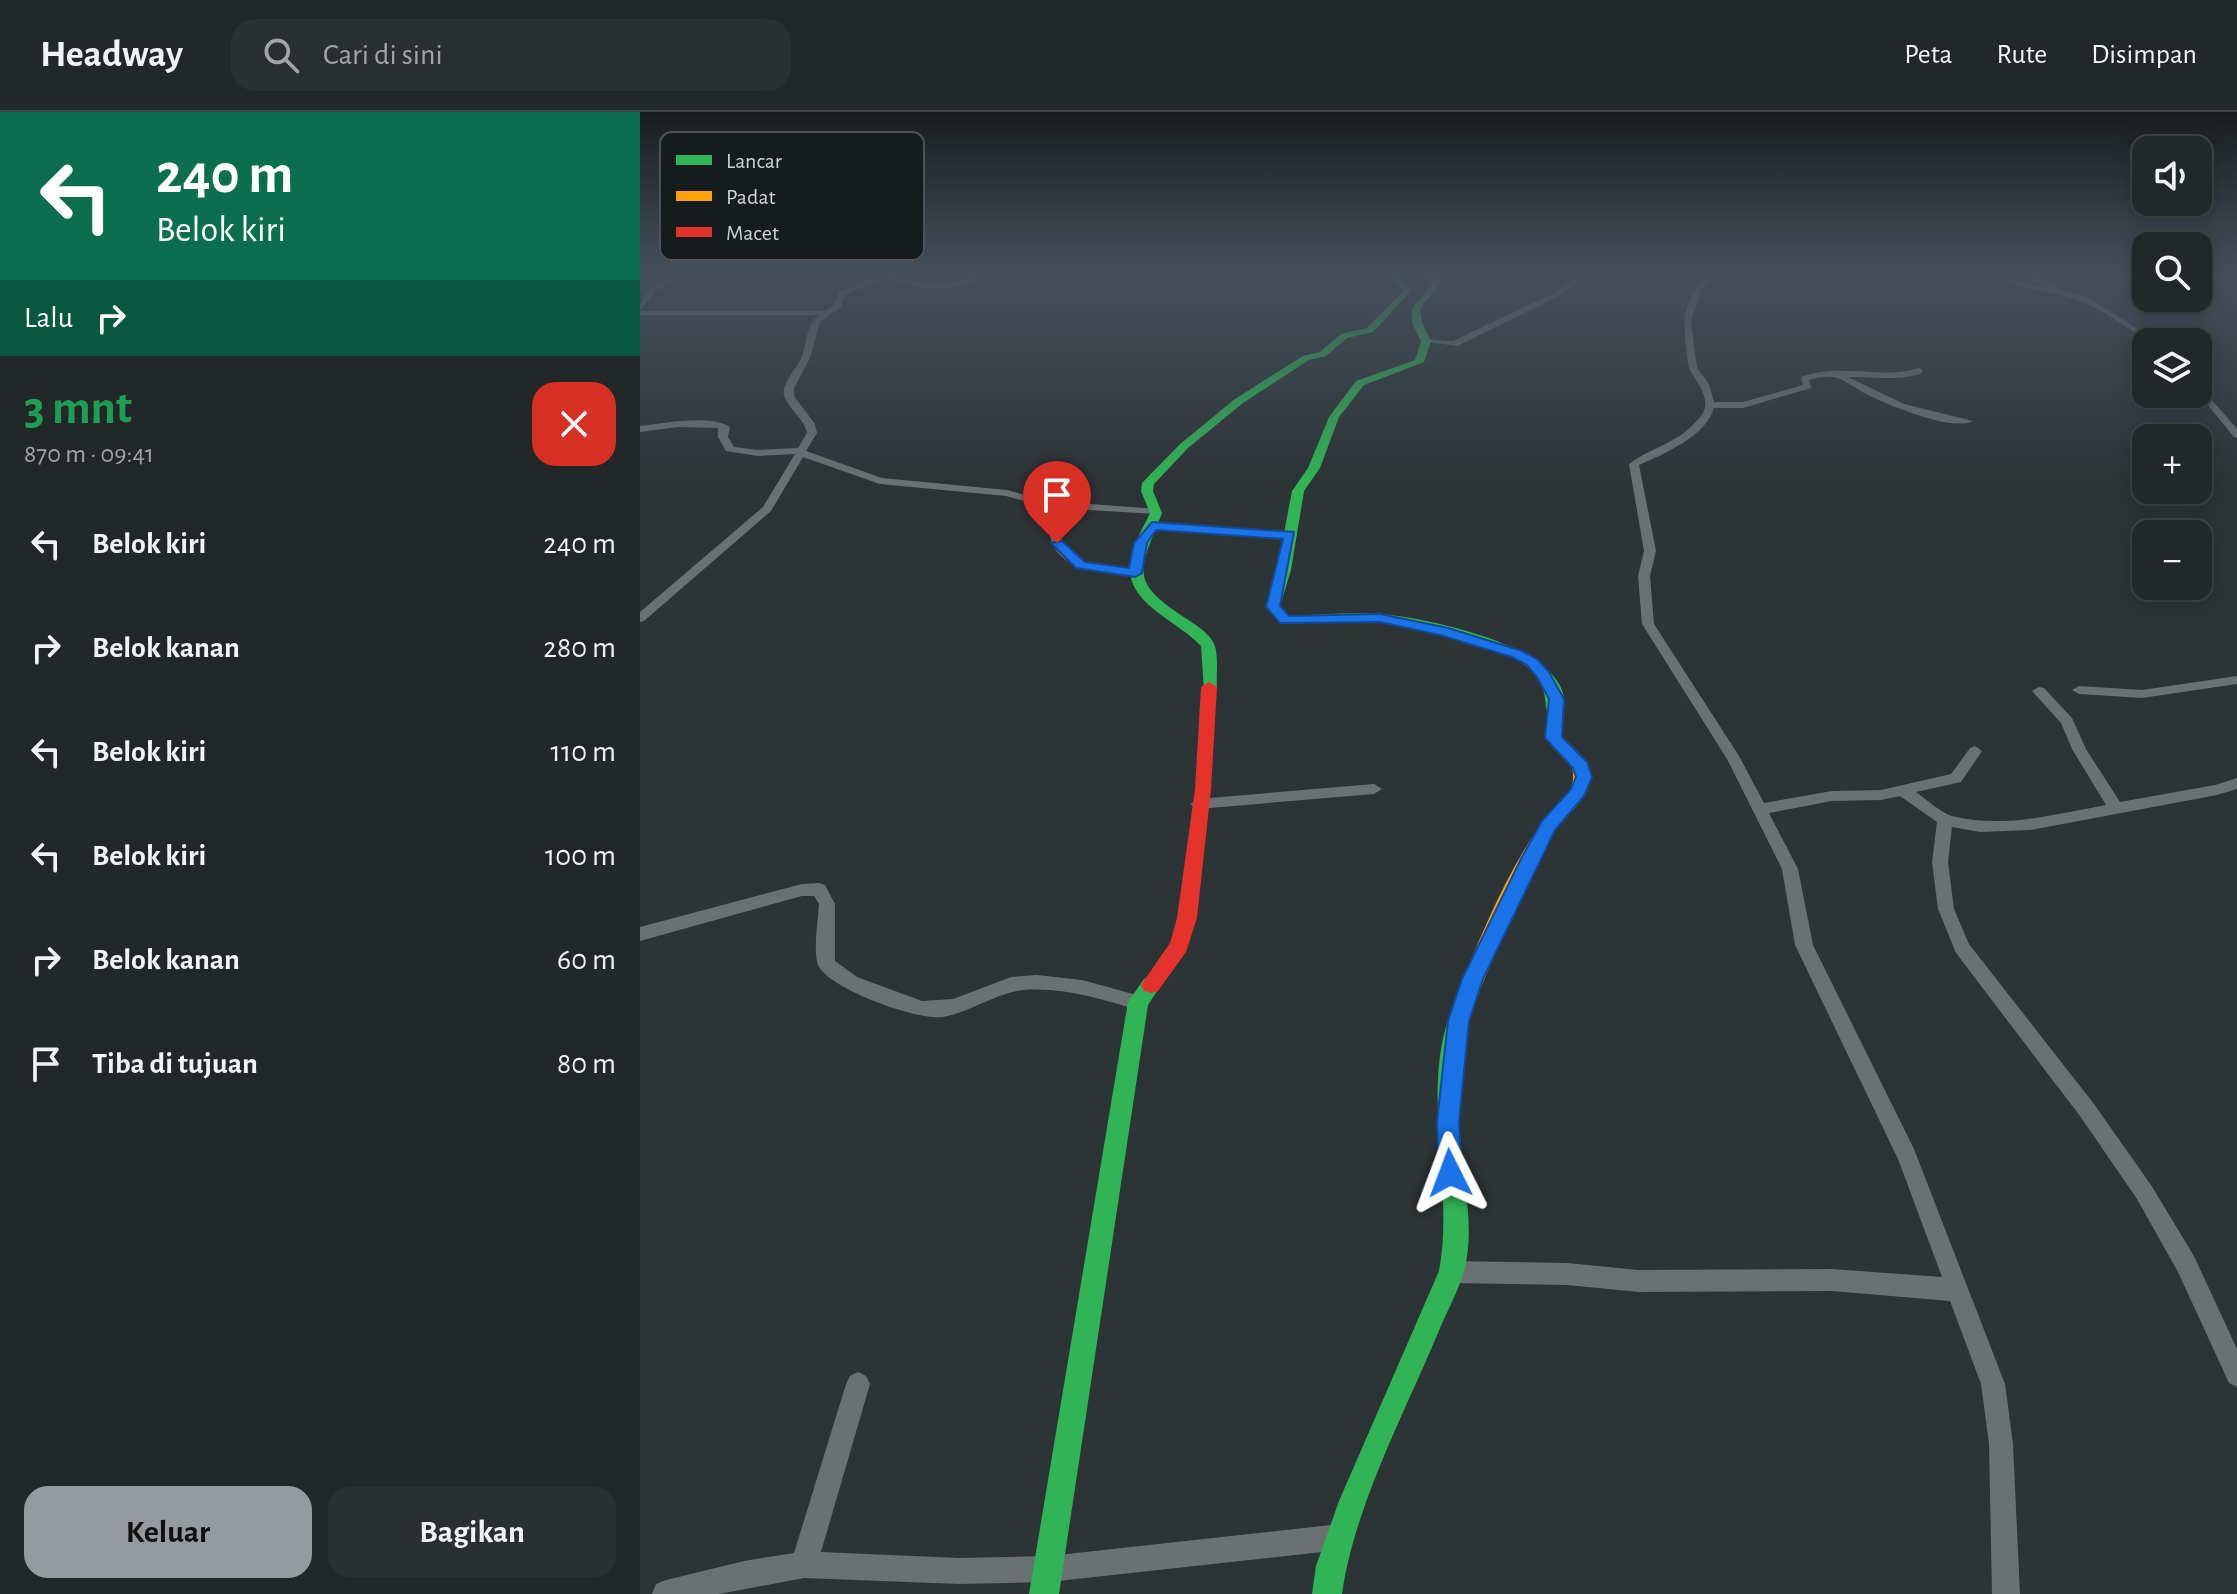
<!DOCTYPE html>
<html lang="id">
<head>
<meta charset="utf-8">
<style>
	body { margin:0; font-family:"Alegreya Sans",sans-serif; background:#2a2f30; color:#f1f3f6; height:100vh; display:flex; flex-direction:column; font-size:30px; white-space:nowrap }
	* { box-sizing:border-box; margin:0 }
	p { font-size:26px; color:#a2a5a8 }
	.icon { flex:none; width:44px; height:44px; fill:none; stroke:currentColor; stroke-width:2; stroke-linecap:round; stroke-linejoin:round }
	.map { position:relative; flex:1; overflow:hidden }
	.details { display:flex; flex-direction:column; background:#222728; width:640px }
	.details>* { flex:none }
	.guide { background:#0b6e4f; color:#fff; overflow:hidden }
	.buttons { position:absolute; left:1492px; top:24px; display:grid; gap:16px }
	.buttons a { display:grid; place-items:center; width:80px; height:80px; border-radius:16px; background:#222728; box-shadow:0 4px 20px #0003,0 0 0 2px #3f4445; font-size:40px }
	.pin { position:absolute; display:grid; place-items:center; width:68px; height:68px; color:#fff; margin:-82px -34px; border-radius:50% 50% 50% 0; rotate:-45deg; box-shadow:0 0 8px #0007 }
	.pin .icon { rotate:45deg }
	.me { position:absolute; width:88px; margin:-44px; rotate:357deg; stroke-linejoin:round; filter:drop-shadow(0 0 6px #0008) }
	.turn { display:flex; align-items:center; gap:28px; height:168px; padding:0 24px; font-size:36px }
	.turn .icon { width:104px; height:104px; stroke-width:2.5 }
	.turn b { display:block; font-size:56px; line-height:68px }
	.then { display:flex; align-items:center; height:76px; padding:0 24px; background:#0003; gap:16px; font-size:30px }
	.round { display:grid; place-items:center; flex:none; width:84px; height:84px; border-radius:24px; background:#2a2f30 }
	.head { display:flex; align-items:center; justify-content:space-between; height:136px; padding:0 24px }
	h1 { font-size:48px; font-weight:700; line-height:60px; color:#1e9e55 }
	.cta { display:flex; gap:16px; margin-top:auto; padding:16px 24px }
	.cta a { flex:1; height:92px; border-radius:24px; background:#949b9e; color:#111; font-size:32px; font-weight:700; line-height:92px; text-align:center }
	.cta a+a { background:#2a2f30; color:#f1f3f6 }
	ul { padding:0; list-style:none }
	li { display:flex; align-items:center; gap:24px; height:104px; padding:0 24px }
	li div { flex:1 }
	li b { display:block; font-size:30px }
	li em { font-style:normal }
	header { display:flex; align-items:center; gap:48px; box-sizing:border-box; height:112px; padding:0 40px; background:#222728; border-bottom:2px solid #3f4445 }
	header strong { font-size:38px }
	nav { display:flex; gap:44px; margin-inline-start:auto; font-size:28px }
	.search { width:560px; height:72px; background:#2a2f30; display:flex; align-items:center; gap:20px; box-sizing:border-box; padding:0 28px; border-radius:24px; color:#a2a5a8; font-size:30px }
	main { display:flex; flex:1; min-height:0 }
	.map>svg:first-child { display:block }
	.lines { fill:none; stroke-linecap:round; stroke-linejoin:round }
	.street { fill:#6b7072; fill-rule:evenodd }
	.fast { fill:#30b455; fill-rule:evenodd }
	.slow { fill:#ff9f0a; fill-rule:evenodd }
	.jam { fill:#e5322d; fill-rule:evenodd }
	.route { fill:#1a73e8; stroke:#114b97; stroke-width:2 }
	.key { fill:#161c1e; stroke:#4c5355; stroke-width:2 }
	.key-label { font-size:22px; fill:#cbd2d6 }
</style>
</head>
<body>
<header>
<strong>Headway</strong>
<div class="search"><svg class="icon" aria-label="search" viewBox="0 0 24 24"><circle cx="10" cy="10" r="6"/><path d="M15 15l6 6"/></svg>Cari di sini</div>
<nav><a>Peta</a><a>Rute</a><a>Disimpan</a></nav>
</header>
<main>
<section class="details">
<div class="guide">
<div class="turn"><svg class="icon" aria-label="left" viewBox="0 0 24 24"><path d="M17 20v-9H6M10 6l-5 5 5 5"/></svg><div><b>240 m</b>Belok kiri</div></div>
<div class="then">Lalu<svg class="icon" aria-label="right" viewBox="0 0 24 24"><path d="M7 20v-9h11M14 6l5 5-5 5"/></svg></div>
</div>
<div class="head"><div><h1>3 mnt</h1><p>870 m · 09:41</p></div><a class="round" style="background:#d93025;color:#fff"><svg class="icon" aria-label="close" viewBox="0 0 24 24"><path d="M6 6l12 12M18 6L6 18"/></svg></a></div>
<ul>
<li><svg class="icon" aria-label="left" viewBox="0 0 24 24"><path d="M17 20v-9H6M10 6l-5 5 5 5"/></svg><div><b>Belok kiri</b></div><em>240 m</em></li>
<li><svg class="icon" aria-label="right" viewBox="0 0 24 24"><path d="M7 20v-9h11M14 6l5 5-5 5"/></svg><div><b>Belok kanan</b></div><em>280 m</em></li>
<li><svg class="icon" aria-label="left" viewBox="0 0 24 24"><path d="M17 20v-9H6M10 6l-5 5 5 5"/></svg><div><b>Belok kiri</b></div><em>110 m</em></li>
<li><svg class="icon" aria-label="left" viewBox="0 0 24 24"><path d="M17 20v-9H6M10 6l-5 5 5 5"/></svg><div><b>Belok kiri</b></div><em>100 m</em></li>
<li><svg class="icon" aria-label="right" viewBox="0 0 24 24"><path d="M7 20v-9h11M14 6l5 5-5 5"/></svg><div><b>Belok kanan</b></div><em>60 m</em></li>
<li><svg class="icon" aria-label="arrive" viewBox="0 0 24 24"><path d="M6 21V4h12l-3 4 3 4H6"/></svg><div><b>Tiba di tujuan</b></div><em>80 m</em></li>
</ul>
<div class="cta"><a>Keluar</a><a>Bagikan</a></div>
</section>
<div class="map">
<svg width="1597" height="1482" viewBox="0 0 1597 1482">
	<rect width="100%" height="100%" fill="#2d3436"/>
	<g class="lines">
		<g class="street">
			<path d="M34 162H42L15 180 0 198C0 179 19 171 34 162Z"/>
			<path d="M231 162C254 162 277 172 300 172 317 172 330 161 343 162 314 187 272 174 238 165L237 169 205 183 201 195 180 210 170 246 154 276V284L175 312 177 321 166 339 242 366 367 378 407 389 519 397V401L515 402 416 396C422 408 418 421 424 433 435 456 474 455 495 457L501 461C493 466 481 463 471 462 443 458 412 451 409 418 408 408 410 402 403 394L366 384 240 372 163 345 131 399 4 509 0 510V500L123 395 155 342 118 344 86 339 78 325V316L38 315 0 320V314C24 311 70 302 90 315L88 325 94 335 118 338 158 336 167 321C164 306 148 297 144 283 141 273 155 258 160 249 167 235 165 213 179 203H0V199H185L195 192 199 180 231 166Z"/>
			<path d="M941 162H949L917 185 817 234 782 229 786 227 813 229 912 182Z"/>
			<path d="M1071 162H1079L1061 178 1051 209 1057 256 1069 272 1074 290H1103L1163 273 1161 265C1199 250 1242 268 1279 256L1283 259 1282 261C1259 270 1233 264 1208 265L1264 292 1333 309C1312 320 1248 293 1226 282 1217 277 1204 267 1194 265 1186 264 1176 265 1169 268L1171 276 1103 296H1074C1066 324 1024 342 999 353L1016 439 1010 464 1014 512 1099 644 1124 691 1192 679 1241 678 1311 662 1330 636 1335 634 1342 639 1321 670 1276 680C1287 688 1300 700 1312 704 1362 717 1417 702 1466 693L1432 637 1421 611 1392 579 1399 575 1404 576 1432 606 1446 637 1480 690 1575 673 1597 666V677L1577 683 1390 718 1340 720 1312 715 1308 750 1314 797 1329 832 1454 992 1511 1073 1554 1144 1597 1237V1275L1589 1271 1538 1160 1497 1087 1440 1004 1316 841 1298 797 1292 750 1297 710 1260 684 1241 688 1192 689 1129 701 1158 757 1173 833 1274 1037 1365 1272 1373 1332 1380 1482H1352L1349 1332 1341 1272 1310 1189 1192 1179 999 1180 927 1173 811 1171 803 1168 800 1160 803 1152 811 1149 927 1151 999 1158 1192 1157 1302 1165 1258 1047 1155 833 1142 757 1087 647 1002 512 998 464 1004 439 989 352C1013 334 1039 332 1061 304 1073 288 1057 271 1050 258 1047 251 1047 241 1046 234 1042 202 1046 183 1071 162Z"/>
			<path d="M1353 162C1371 161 1388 174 1406 176L1386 162H1394L1419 177 1448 186 1519 230H1509C1487 216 1462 197 1438 188 1409 178 1379 179 1353 162Z"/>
			<path d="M1558 272 1597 317V326L1594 325 1558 281Z"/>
			<path d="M512 411 650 420 656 423 650 426 508 416V412Z"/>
			<path d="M1597 564V572L1502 586 1439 582 1432 578 1439 574 1502 578Z"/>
			<path d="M734 672 742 677 734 682 558 697 550 692 558 687Z"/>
			<path d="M179 771 185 773 195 792V849L217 865 282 889 313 887 371 865 397 863 442 868 504 885 507 890 504 895 498 898C461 887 423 875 384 878 355 881 332 900 303 905 278 909 189 877 178 853 173 840 178 807 179 792L174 784H162L0 829V815L162 772Z"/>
			<path d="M218 1260 226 1264 230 1272 181 1440 319 1446 409 1444 700 1412 709 1416 713 1425 709 1434 700 1438 409 1470 319 1472 164 1466 79 1482H12L16 1472 26 1468 104 1449 154 1441 206 1272 210 1264Z"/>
		</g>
		<g class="fast">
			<path d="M742 162C756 161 763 168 771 179L733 220 707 226 686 244 669 248 603 291 548 336 514 372 513 379 522 401C499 460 488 469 547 507 556 513 570 522 574 532 579 543 576 563 577 575L574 578H564L561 534C534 505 478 490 492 441 496 427 504 414 510 401L501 379 502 371 540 332 595 287 663 244 680 240 701 222 727 216 763 179 757 171Z"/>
			<path d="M779 162 797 163 800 171 780 197 782 211 791 229 784 250 724 273 699 305 680 356 664 379 651 458 640 494 649 504C680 503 711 500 742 502 785 506 950 537 921 607H909C904 594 907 579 898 566 875 532 777 513 738 510 707 508 676 511 645 512L640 511 626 495 637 458 652 379 668 356 689 305 716 269 775 248 781 229 772 211V197L792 171 790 167Z"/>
			<path d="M511 865 518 867 521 873 508 893 419 1482H389L488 890 504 867Z"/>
			<path d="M825 880 832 883 835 889C821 935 816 985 821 1033 824 1074 835 1119 824 1159 818 1180 806 1201 798 1221 764 1302 714 1396 702 1482H672L676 1454 699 1389 799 1159C816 1069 775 970 818 883Z"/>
		</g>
		<path class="slow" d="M915 598 923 603 921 625C933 635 953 650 950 669 947 689 927 702 915 718 876 770 860 837 832 895L825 898 818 895 815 889C838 829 864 765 901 712 913 694 939 681 932 656L905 626 907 603Z"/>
		<path class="jam" d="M569 570 577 575 571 677 557 806 546 840 518 879 511 881 504 879 501 873 530 831 537 806 555 677 561 575Z"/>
	</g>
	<linearGradient id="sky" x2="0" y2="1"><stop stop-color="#191d1e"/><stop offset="0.44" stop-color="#46505d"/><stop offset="1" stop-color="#46505d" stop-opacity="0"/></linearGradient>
	<rect width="1597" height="369" fill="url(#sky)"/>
	<path class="route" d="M512 410 654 420 640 494 649 504 740 502 808 516 882 539 897 547 909 560 924 587 922 625 947 650 952 665 944 684 915 718 843 867 829 909 819 1010 822 1061 818 1069 810 1073 801 1069 798 1061 797 1010 808 909 822 867 882 745 902 709 931 677 936 665 933 656 905 626 909 587 897 565 887 553 872 545 800 523 740 510 640 511 626 495 643 427 516 418 507 431 502 461 495 465 436 456 411 431 422 429 445 450 489 456 494 431Z"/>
	<rect x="20" y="20" width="264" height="128" rx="12" class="key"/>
	<rect x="36" y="43" width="36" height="10" fill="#30b455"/>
	<rect x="36" y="79" width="36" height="10" fill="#ff9f0a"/>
	<rect x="36" y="115" width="36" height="10" fill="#e5322d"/>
	<g class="key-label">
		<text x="86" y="56">Lancar</text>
		<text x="86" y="92">Padat</text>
		<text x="86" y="128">Macet</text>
	</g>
</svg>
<div class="buttons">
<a><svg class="icon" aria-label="sound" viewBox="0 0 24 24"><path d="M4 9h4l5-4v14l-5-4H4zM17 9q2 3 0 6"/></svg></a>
<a><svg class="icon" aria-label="search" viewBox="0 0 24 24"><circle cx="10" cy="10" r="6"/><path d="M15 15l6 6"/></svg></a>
<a><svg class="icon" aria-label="layers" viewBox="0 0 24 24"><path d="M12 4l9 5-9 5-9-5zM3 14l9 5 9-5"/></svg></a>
<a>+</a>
<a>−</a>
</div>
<div class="pin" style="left:417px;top:431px;background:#d93025"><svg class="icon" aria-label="arrive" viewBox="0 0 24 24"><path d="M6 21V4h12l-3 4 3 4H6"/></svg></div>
<svg class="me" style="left:810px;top:1061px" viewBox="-20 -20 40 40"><path d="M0-17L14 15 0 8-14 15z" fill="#1a73e8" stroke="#fff" stroke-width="4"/></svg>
</div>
</main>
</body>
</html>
